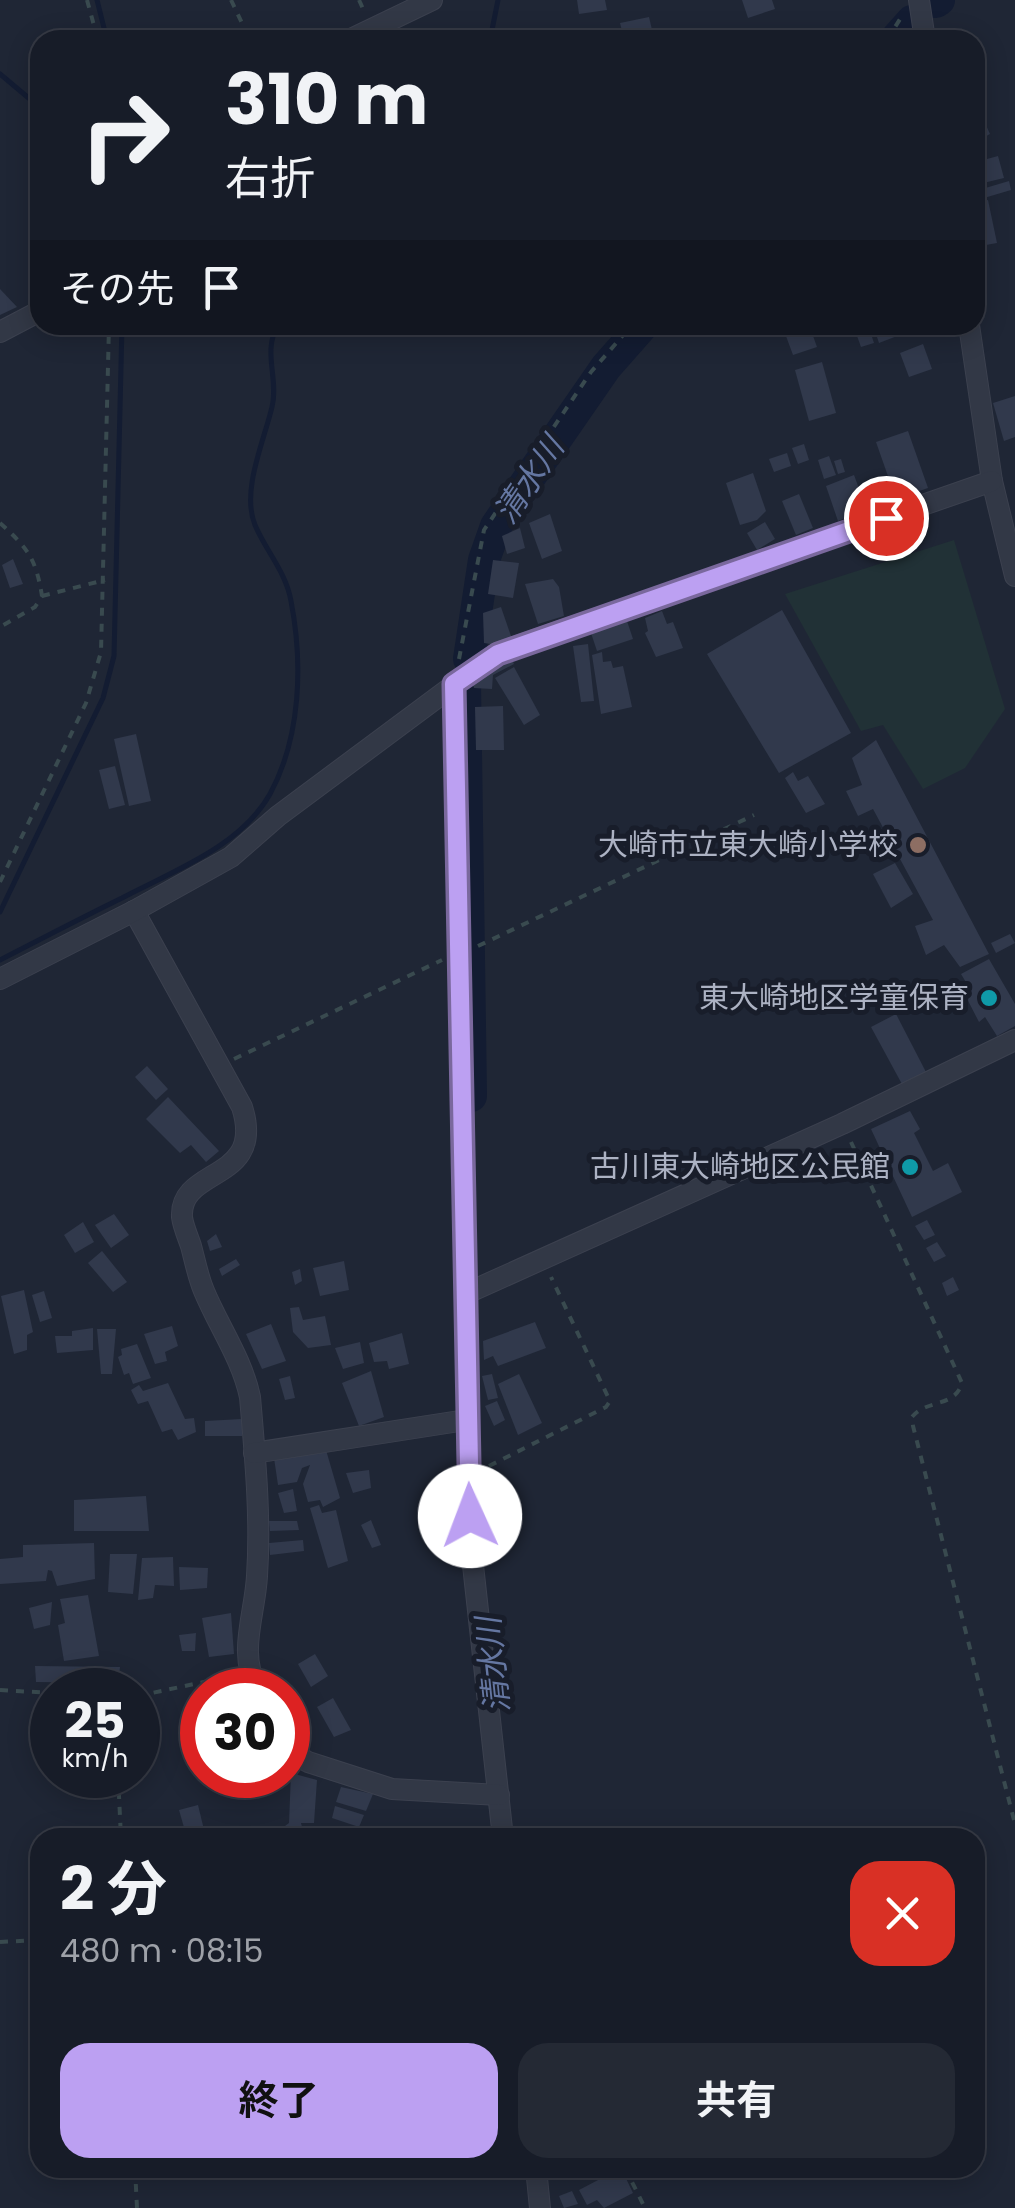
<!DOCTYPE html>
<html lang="ja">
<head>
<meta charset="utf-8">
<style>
	body { margin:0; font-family:Poppins,"Noto Sans JP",sans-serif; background:#242934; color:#f1f3f6; height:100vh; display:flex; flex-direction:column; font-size:38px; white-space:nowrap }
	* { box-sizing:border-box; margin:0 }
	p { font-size:32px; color:#9ea1a8 }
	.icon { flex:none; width:55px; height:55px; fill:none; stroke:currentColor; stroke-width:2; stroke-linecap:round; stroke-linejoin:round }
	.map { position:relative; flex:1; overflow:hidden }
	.panel { position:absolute; left:30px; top:1828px; width:955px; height:350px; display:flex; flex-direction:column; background:#171c28; border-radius:30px; box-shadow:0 5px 25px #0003,0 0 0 2px #363a45 }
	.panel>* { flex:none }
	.banner { position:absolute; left:30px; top:30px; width:955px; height:305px; border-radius:30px; box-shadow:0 5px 25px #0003,0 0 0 2px #363a45; background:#171c28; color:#f1f3f6; overflow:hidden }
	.speed { position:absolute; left:30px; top:1668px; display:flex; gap:20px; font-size:50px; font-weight:700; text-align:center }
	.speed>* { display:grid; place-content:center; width:130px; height:130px; border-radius:50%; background:#171c28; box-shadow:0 5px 25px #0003,0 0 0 2px #363a45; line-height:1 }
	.speed small { font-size:25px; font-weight:400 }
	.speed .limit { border:15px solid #d22; background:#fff; color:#111 }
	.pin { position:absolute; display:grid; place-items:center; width:85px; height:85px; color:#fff; margin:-42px; border:5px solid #fff; border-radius:50%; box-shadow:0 2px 10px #0007 }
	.me { position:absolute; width:110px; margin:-55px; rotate:358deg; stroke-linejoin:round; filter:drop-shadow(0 0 8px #0008) }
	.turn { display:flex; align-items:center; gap:35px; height:210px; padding:0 30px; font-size:45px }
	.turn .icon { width:130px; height:130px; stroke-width:2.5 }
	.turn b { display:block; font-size:70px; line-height:85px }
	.then { display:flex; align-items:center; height:95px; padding:0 30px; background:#0003; gap:20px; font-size:38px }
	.round { display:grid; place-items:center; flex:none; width:105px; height:105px; border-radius:30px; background:#242934 }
	.head { display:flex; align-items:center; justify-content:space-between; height:170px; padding:0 30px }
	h1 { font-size:60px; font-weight:700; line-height:75px }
	.action { display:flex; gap:20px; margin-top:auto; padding:20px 30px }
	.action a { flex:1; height:115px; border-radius:30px; background:#bca0f2; color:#111; font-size:40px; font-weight:700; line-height:115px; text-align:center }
	.action a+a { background:#242934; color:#f1f3f6 }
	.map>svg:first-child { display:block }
	.green { fill:#213136 }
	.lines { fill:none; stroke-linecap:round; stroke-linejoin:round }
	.stream { stroke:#131c32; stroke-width:5 }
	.river { stroke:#131c32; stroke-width:32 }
	.building { fill:#31394c }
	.street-casing { stroke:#3c414f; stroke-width:22 }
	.path { stroke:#394a4f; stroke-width:4; stroke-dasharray:8 8; stroke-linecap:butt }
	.street { stroke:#323846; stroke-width:20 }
	.route-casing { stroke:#7a689d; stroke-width:25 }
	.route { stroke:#bca0f2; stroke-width:18 }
	.education-dot { fill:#8d6e63; stroke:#181d2a; stroke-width:4 }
	.culture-dot { fill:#0f9aa8; stroke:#181d2a; stroke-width:4 }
	.labels { text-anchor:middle; stroke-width:10; stroke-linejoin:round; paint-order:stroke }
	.poi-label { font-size:30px; fill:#acb2c3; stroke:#181d2a; text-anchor:end }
	.water-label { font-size:32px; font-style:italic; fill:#6577a2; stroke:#181d2a }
</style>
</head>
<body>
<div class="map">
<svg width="1015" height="2208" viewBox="0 0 1015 2208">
	<rect width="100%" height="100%" fill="#1f2635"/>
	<path class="green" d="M954 540 1005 709 965 768 923 789 883 725 861 731 785 594Z"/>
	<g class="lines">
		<g class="stream">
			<path d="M97 0 107 40"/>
			<path d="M490 40 498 0"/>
			<path d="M0 74 31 100 40 121"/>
			<path d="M0 912 103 698 114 656 122 325"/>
			<path d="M0 960C41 939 81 918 122 898 173 871 240 847 270 794 301 737 303 663 291 601 286 572 266 551 255 525 241 491 264 441 272 407 279 379 262 351 278 325"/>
		</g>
		<g class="river">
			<path d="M936 2 939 0"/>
			<path d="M895 40 912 21"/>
			<path d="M469 659 484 560 496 526 606 367 643 325"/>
			<path d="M465 686 471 1096"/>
		</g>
	</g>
	<g class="building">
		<path d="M577 0H605L607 10 579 14Z"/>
		<path d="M742 0H772L775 9 748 18Z"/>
		<path d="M649 17 653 34 624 39 620 23Z"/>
		<path d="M572 28 584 36 585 40H560L558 36Z"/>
		<path d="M985 123 990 134 977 141 975 128Z"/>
		<path d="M982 143 987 159 998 156 1004 178 975 185V145Z"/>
		<path d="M1009 181 1011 190 984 198 982 189Z"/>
		<path d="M988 200 997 243 975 247V203Z"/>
		<path d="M0 289 17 307 0 315Z"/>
		<path d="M793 325H825L826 328 812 333 817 347 793 355 783 328Z"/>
		<path d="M853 325H868L874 343 861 347Z"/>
		<path d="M873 325H902L905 333 879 343Z"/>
		<path d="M923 344 932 369 909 377 900 353Z"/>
		<path d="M822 362 836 413 809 421 795 370Z"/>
		<path d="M1015 396V437L1004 441 993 403Z"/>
		<path d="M908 431 928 488 896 499 876 442Z"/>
		<path d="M804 444 809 460 798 464 792 448Z"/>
		<path d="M787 453 791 466 774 472 769 459Z"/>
		<path d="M829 456 836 475 824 479 818 460Z"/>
		<path d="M841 459 845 472 838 474 834 461Z"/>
		<path d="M753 473 766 511 757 520 740 525 726 483Z"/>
		<path d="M854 475 867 510 838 521 826 486Z"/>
		<path d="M799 494 813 528 796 535 782 501Z"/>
		<path d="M550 514 562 551 542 559 529 523Z"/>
		<path d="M765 522 775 539 757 550 747 533Z"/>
		<path d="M520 528 525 548 507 554 502 536Z"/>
		<path d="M13 559 23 584 10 588 2 565Z"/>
		<path d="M493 560 519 563 513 598 488 594Z"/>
		<path d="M553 579 559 587 564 616 538 624 525 584Z"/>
		<path d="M501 607 512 639 497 645 484 643 483 613Z"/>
		<path d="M782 610 851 733 779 773 707 654Z"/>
		<path d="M662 611 667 624 673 622 683 648 656 657 645 633 648 631 645 618Z"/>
		<path d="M626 618 633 639 597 651 590 630Z"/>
		<path d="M588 644 594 701 581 702 573 646Z"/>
		<path d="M602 652 603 662 611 661 613 668 623 666 632 707 601 714 592 655Z"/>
		<path d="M510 654 514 664 493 675 492 689 474 688 470 677Z"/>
		<path d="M514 667 540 715 524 725 495 678Z"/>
		<path d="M503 706 504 750H476L475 707Z"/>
		<path d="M136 734 151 801 129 806 114 739Z"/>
		<path d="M876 740 989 954 960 967 944 945 926 955 915 926 933 920 873 809 858 816 846 791 862 785 852 758Z"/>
		<path d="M115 766 125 805 109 809 99 770Z"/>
		<path d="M793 772 798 781 808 776 825 804 806 813 785 778Z"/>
		<path d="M895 863 913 894 891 908 873 874Z"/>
		<path d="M1010 934 1015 943 996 953 991 943Z"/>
		<path d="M989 959 1015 1004V1026L997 1036 985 1017 979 1022 964 993 970 989 961 974Z"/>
		<path d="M896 1014 927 1074 903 1086 871 1027Z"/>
		<path d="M147 1066 168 1089 156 1100 135 1077Z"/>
		<path d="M168 1097 219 1151 206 1162 191 1145 180 1153 146 1119Z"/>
		<path d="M910 1111 920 1129 914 1133 933 1171 948 1163 962 1192 912 1217 871 1129Z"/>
		<path d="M114 1214 129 1235 111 1248 95 1225Z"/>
		<path d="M927 1220 935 1235 924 1240 915 1226Z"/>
		<path d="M83 1222 94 1242 75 1253 64 1235Z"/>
		<path d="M216 1234 222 1247 210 1251 207 1241Z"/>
		<path d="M937 1242 946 1256 934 1262 926 1248Z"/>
		<path d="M102 1251 127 1282 113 1292 88 1263Z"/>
		<path d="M236 1259 240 1265 222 1276 219 1269Z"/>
		<path d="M344 1261 349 1290 320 1296 313 1268Z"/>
		<path d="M300 1269 302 1281 295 1285 292 1272Z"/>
		<path d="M953 1277 959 1290 947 1296 942 1283Z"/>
		<path d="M24 1290 33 1332 27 1335V1350L14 1354 1 1296Z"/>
		<path d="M44 1291 52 1318 40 1322 32 1295Z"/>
		<path d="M299 1307 303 1320 325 1316 331 1345 308 1348 293 1332 290 1308Z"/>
		<path d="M535 1322 546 1348 498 1366 493 1356 484 1360 483 1341Z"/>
		<path d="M271 1324 286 1361 262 1369 246 1334Z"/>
		<path d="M172 1326 178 1346 165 1352 167 1361 155 1364 144 1334Z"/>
		<path d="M93 1328V1350L57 1353 55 1336H72V1331Z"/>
		<path d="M97 1329H116L112 1374H101Z"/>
		<path d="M402 1333 409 1364 389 1369 387 1361 374 1362 369 1343Z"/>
		<path d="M360 1342 364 1363 343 1369 335 1348Z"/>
		<path d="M137 1344 151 1378 133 1384 129 1373 124 1375 118 1357 122 1355 121 1349Z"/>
		<path d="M371 1371 384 1417 359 1426 342 1383Z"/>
		<path d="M492 1374 498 1398 488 1400 482 1376Z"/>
		<path d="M519 1374 542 1423 518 1435 498 1384Z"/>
		<path d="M290 1376 295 1398 285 1400 279 1379Z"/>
		<path d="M168 1383 185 1419 194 1418 196 1432 178 1440 172 1429 162 1432 148 1401 138 1404 131 1390 139 1385 143 1391Z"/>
		<path d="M497 1401 505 1420 494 1426 485 1406Z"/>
		<path d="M242 1419V1436H205V1421Z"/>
		<path d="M326 1450 340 1498 323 1507 320 1500 308 1502 303 1484 310 1465 302 1468 297 1482 278 1485 274 1458Z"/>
		<path d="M369 1470 371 1488 353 1493 346 1473Z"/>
		<path d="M293 1489 297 1511 284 1513 278 1493Z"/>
		<path d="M146 1496 149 1531H74V1500Z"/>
		<path d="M319 1505 322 1513 336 1510 348 1561 328 1568 310 1508Z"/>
		<path d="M371 1520 381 1545 372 1548 361 1525Z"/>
		<path d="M269 1521H297L299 1530 270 1531Z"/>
		<path d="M303 1540 304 1551 270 1555 269 1543Z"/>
		<path d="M94 1543 95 1579 57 1586 52 1571 48 1570 46 1581 0 1584V1559L23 1557V1545Z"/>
		<path d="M110 1554H137L133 1594 108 1592Z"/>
		<path d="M173 1557 174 1586 155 1585 153 1598 138 1600 142 1558Z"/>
		<path d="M179 1567 208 1568 207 1588 180 1590Z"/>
		<path d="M88 1595 99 1656 64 1661 58 1625 65 1623 60 1599Z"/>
		<path d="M52 1602 50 1625 34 1629 29 1608Z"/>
		<path d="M231 1613 234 1654 209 1657 202 1618Z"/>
		<path d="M196 1633 195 1651H182L179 1635Z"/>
		<path d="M315 1654 328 1676 311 1687 298 1664Z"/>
		<path d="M35 1666 120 1667 118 1683 36 1682Z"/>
		<path d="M333 1698 351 1730 334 1737 317 1707Z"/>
		<path d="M202 1714V1748L189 1752 180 1719Z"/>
		<path d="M291 1773 317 1780 314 1823H301L305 1838H289L285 1826 289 1823Z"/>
		<path d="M202 1775H220L221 1778 203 1783Z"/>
		<path d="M341 1787 373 1794 366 1811 336 1802Z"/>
		<path d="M198 1805 206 1838H187L179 1810Z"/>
		<path d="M335 1806 364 1815 359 1827 332 1818Z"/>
		<path d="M621 2168 633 2193 604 2208 597 2200 587 2205 579 2190Z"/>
		<path d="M572 2191 578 2204 564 2208 559 2196Z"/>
	</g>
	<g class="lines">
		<defs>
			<g id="street">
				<path d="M919 0 925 40"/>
				<path d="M349 40 432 0"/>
				<path d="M969 325 992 481 1015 576"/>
				<path d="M0 332 40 311"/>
				<path d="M454 683 471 1547 503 1838"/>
				<path d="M134 911 242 1107C266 1183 179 1166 182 1217 183 1226 188 1237 191 1246 195 1261 198 1277 204 1291 219 1327 242 1359 250 1397 255 1456 261 1517 257 1576 255 1615 237 1654 258 1690"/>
				<path d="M0 979 134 911 231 857 278 816 497 653 992 481"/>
				<path d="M465 1294 842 1124 1015 1040"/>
				<path d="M254 1453 466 1420"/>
				<path d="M288 1741 295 1754 308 1762 392 1789 499 1795"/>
				<path d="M536 2168 540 2208"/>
			</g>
		</defs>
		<use href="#street" class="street-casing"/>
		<g class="path">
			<path d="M87 0 98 40"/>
			<path d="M231 0 250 40"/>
			<path d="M359 0 364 11"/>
			<path d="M887 40 902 16"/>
			<path d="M0 523C28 548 36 559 42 596L35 607 0 627"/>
			<path d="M42 596 105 580"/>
			<path d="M459 659 484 530 591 372 632 325"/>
			<path d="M0 882 86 703 101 652 109 325"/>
			<path d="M478 946 754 815"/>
			<path d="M234 1059 442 960"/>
			<path d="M851 1142 962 1383C955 1408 926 1399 912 1417L913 1426 1015 1824"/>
			<path d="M489 1466 606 1407 610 1401 551 1277"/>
			<path d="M0 1690 52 1693"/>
			<path d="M138 1696 236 1675"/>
			<path d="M118 1775 121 1838"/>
			<path d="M0 1942 40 1940"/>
			<path d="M135 2168 137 2208"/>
			<path d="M625 2168 645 2208"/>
		</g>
		<use href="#street" class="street"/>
	</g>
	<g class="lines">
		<defs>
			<path id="route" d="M470 1516 454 684 498 654 886 518"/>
		</defs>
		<use href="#route" class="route-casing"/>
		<use href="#route" class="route"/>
	</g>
	<circle class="education-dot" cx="918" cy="845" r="10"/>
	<g class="culture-dot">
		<circle cx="989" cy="998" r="10"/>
		<circle cx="910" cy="1167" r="10"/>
	</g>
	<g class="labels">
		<g class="poi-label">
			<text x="898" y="855">大崎市立東大崎小学校</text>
			<text x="969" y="1008">東大崎地区学童保育</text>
			<text x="890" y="1177">古川東大崎地区公民館</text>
		</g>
		<g class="water-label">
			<text transform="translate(529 480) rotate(-56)" y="11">清水川</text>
			<text transform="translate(493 1665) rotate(-96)" y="11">清水川</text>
		</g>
	</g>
</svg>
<div class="speed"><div>25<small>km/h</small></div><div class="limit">30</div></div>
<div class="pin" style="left:886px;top:518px;background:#d93025"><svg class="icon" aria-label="arrive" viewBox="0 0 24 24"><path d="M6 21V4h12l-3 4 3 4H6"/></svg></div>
<svg class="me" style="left:470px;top:1516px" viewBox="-20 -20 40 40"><circle r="19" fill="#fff"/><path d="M0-13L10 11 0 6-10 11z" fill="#bca0f2"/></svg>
<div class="banner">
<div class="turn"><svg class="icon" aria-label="right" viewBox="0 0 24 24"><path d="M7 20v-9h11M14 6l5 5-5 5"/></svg><div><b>310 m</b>右折</div></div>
<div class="then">その先<svg class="icon" aria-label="arrive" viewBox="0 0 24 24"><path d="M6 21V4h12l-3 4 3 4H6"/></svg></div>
</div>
<section class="panel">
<div class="head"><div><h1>2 分</h1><p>480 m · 08:15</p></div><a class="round" style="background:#d93025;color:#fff"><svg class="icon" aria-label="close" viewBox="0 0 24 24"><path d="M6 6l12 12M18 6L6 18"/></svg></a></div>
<div class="action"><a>終了</a><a>共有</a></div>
</section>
</div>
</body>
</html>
